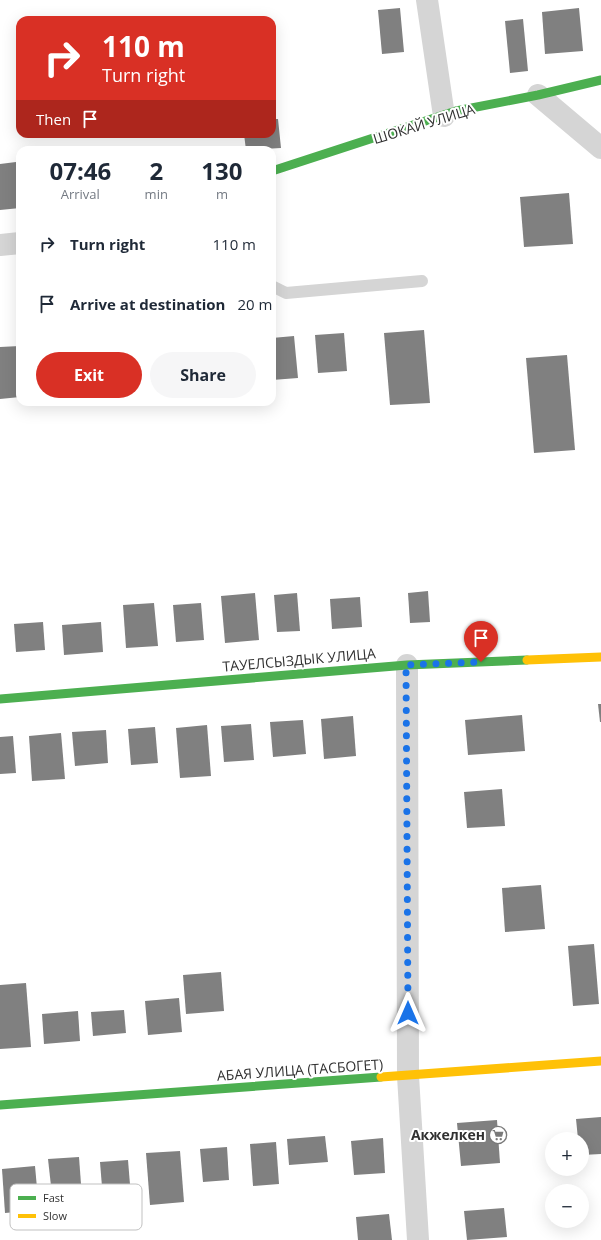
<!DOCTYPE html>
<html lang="en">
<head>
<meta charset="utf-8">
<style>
	body { margin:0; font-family:"Open Sans",sans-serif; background:#f6f6f7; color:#1f2937; height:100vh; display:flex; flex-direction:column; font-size:15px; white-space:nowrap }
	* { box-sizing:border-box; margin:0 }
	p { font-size:13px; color:#747a83 }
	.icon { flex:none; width:22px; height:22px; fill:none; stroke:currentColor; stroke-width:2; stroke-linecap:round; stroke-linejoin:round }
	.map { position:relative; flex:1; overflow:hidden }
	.drawer { position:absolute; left:16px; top:146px; width:260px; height:260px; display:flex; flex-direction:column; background:#fff; border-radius:12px; box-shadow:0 4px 16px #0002 }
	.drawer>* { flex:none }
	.top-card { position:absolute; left:16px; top:16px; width:260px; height:122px; border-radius:12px; box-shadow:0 4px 16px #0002; background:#d93025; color:#fff; overflow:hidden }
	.fabs { position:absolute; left:545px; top:1132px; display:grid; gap:8px }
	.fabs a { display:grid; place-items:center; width:44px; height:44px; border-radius:50%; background:#fff; box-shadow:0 4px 16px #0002; font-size:20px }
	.pin { position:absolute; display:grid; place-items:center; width:34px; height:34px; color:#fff; margin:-41px -17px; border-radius:50% 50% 50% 0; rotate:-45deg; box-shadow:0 0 4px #0007 }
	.pin .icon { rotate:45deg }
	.me { position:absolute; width:44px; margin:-22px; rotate:0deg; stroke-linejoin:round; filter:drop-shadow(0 0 3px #0008) }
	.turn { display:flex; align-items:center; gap:14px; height:84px; padding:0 20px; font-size:18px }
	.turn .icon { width:52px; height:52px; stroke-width:2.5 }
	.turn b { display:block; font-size:28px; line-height:34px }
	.then { display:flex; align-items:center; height:38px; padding:0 20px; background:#0003; gap:8px; font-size:15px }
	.eta { display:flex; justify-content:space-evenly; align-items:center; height:68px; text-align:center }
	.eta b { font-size:24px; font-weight:700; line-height:28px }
	.button { display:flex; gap:8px; margin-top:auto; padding:8px 20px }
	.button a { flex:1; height:46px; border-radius:24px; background:#d93025; color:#fff; font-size:16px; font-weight:700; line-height:46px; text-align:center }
	.button a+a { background:#f6f6f7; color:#1f2937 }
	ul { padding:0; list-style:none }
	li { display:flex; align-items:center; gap:12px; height:60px; padding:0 20px }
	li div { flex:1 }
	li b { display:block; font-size:15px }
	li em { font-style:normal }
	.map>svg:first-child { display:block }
	.building { fill:#808080 }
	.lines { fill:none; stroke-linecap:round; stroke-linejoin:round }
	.lane { stroke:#d5d5d5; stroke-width:12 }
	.street { stroke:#d5d5d5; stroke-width:22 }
	.fast { stroke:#4caf50; stroke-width:9 }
	.slow { stroke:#ffc107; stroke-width:9 }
	.route { stroke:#1a73e8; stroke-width:7; stroke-dasharray:0 12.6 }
	.labels { text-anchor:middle; stroke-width:4; stroke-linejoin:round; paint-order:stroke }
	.street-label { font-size:14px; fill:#313131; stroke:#fff }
	.poi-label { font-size:14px; font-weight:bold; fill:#313131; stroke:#fff; text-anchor:end }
	.key { fill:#fff; stroke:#c1c1c1; stroke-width:1 }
	.key-label { font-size:11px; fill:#313131 }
</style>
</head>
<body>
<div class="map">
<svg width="601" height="1240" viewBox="0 0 601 1240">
	<rect width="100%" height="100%" fill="#fff"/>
	<g class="building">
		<path d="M400 8 404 52 382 54 378 10Z"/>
		<path d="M579 8 583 51 545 54 542 12Z"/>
		<path d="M523 19 528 71 510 73 505 21Z"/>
		<path d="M272 119H278L281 148 246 150 244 134H272Z"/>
		<path d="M16 162 20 208 0 210V164Z"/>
		<path d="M569 193 573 244 524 247 520 197Z"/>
		<path d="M424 330 430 403 390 405 384 333Z"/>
		<path d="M344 333 347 371 318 373 315 335Z"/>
		<path d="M294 336 298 378 272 380V338Z"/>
		<path d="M20 346V397L0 399V347Z"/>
		<path d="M567 355 575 450 534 453 526 358Z"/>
		<path d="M428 591 430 622 410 623 408 593Z"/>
		<path d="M255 593 259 640 225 643 221 596Z"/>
		<path d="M297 593 300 631 277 632 274 595Z"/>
		<path d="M360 597 362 627 332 629 330 599Z"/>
		<path d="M154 603 158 646 126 648 123 605Z"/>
		<path d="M201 603 204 640 176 642 173 605Z"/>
		<path d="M43 622 45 650 16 652 14 624Z"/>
		<path d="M101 622 103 652 64 655 62 625Z"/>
		<path d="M598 704H601V722H600Z"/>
		<path d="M522 715 525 751 468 755 465 720Z"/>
		<path d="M353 716 356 756 324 759 321 719Z"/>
		<path d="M303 720 306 754 273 757 270 722Z"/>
		<path d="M251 724 254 760 224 762 221 726Z"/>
		<path d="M207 725 211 776 180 778 176 728Z"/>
		<path d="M155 727 158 763 131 765 128 729Z"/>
		<path d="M106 730 108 763 75 766 72 732Z"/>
		<path d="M61 733 65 779 32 781 29 736Z"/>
		<path d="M13 736 16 773 0 774V737Z"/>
		<path d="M502 789 505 826 467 828 464 792Z"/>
		<path d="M541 885 545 929 505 932 502 888Z"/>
		<path d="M594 944 599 1004 573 1006 568 946Z"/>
		<path d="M221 972 224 1011 186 1014 183 975Z"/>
		<path d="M26 983 31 1047 0 1049V985Z"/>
		<path d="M179 998 182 1032 148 1035 145 1001Z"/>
		<path d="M124 1010 126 1033 93 1036 91 1012Z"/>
		<path d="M78 1011 80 1041 44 1044 42 1014Z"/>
		<path d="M601 1117V1154L582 1155V1139H578L576 1119Z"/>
		<path d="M497 1120 500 1163 461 1166 457 1123Z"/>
		<path d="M325 1136 328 1162 289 1165 287 1139Z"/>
		<path d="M383 1138 385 1173 354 1175 351 1141Z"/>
		<path d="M276 1142 279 1184 253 1186 250 1144Z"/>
		<path d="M227 1147 229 1180 203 1182 200 1149Z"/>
		<path d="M180 1151 184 1202 150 1205 146 1153Z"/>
		<path d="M79 1157 81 1184 51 1186 48 1159Z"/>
		<path d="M128 1160 131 1197 103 1199 100 1162Z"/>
		<path d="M35 1166 39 1210 5 1213 2 1169Z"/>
		<path d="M504 1208 507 1237 467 1240 464 1211Z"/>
		<path d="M389 1214 392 1240H358L356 1217Z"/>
	</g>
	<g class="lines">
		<path class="lane" d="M272 286 286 293 422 281"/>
		<g class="street">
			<path d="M427 0 444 116"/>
			<path d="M538 95 601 148"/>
			<path d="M0 245 20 243"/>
			<path d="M407 665 408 1076 418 1240"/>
		</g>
		<g class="fast">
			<path d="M272 171 456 111 538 95 601 80"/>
			<path d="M0 699 407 665 527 660"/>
			<path d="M0 1105 381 1077"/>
		</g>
		<g class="slow">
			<path d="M527 660 601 657"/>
			<path d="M381 1077 601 1061"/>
		</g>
	</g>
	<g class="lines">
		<path class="route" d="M408 1013 406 665 481 662"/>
	</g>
	<defs>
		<symbol id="supermarket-ring" viewBox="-11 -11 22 22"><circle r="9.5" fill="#fff" stroke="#797979" stroke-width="1.5"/><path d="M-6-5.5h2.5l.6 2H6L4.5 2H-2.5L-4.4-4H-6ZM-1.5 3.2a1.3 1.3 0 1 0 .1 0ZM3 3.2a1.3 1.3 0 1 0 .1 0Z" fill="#797979"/></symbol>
	</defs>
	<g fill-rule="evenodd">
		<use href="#supermarket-ring" x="488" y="1125" width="20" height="20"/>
	</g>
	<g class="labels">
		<g class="street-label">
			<text transform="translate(424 124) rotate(-17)" y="5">ШОКАЙ УЛИЦА</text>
			<text transform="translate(299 660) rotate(-5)" y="5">ТАУЕЛСЫЗДЫК УЛИЦА</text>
			<text transform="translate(300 1070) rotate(-4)" y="5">АБАЯ УЛИЦА (ТАСБОГЕТ)</text>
		</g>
		<g class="poi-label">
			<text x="485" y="1140">Акжелкен</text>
		</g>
	</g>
	<rect x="10" y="1184" width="132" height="46" rx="6" class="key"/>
	<rect x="18" y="1196" width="18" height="4" fill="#4caf50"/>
	<rect x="18" y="1214" width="18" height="4" fill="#ffc107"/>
	<g class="key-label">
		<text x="43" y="1202">Fast</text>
		<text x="43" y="1220">Slow</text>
	</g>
</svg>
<div class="fabs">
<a>+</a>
<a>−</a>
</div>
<div class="pin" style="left:481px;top:662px;background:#d93025"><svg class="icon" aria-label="arrive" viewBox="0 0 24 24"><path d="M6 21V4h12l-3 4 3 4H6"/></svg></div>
<svg class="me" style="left:408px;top:1013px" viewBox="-20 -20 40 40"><path d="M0-17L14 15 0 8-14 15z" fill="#1a73e8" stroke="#fff" stroke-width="4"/></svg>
<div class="top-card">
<div class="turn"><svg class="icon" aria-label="right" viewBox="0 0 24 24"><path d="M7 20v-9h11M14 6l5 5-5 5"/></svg><div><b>110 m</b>Turn right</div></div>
<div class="then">Then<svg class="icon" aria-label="arrive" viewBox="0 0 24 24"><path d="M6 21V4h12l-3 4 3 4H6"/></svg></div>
</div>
<section class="drawer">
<div class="eta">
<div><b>07:46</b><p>Arrival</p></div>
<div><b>2</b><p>min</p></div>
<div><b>130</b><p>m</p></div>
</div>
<ul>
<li><svg class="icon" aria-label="right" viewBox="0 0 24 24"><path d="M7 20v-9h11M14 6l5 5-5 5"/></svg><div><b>Turn right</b></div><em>110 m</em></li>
<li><svg class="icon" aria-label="arrive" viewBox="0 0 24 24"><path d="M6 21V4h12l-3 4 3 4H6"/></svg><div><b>Arrive at destination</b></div><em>20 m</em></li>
</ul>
<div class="button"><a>Exit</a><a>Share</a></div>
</section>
</div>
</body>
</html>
